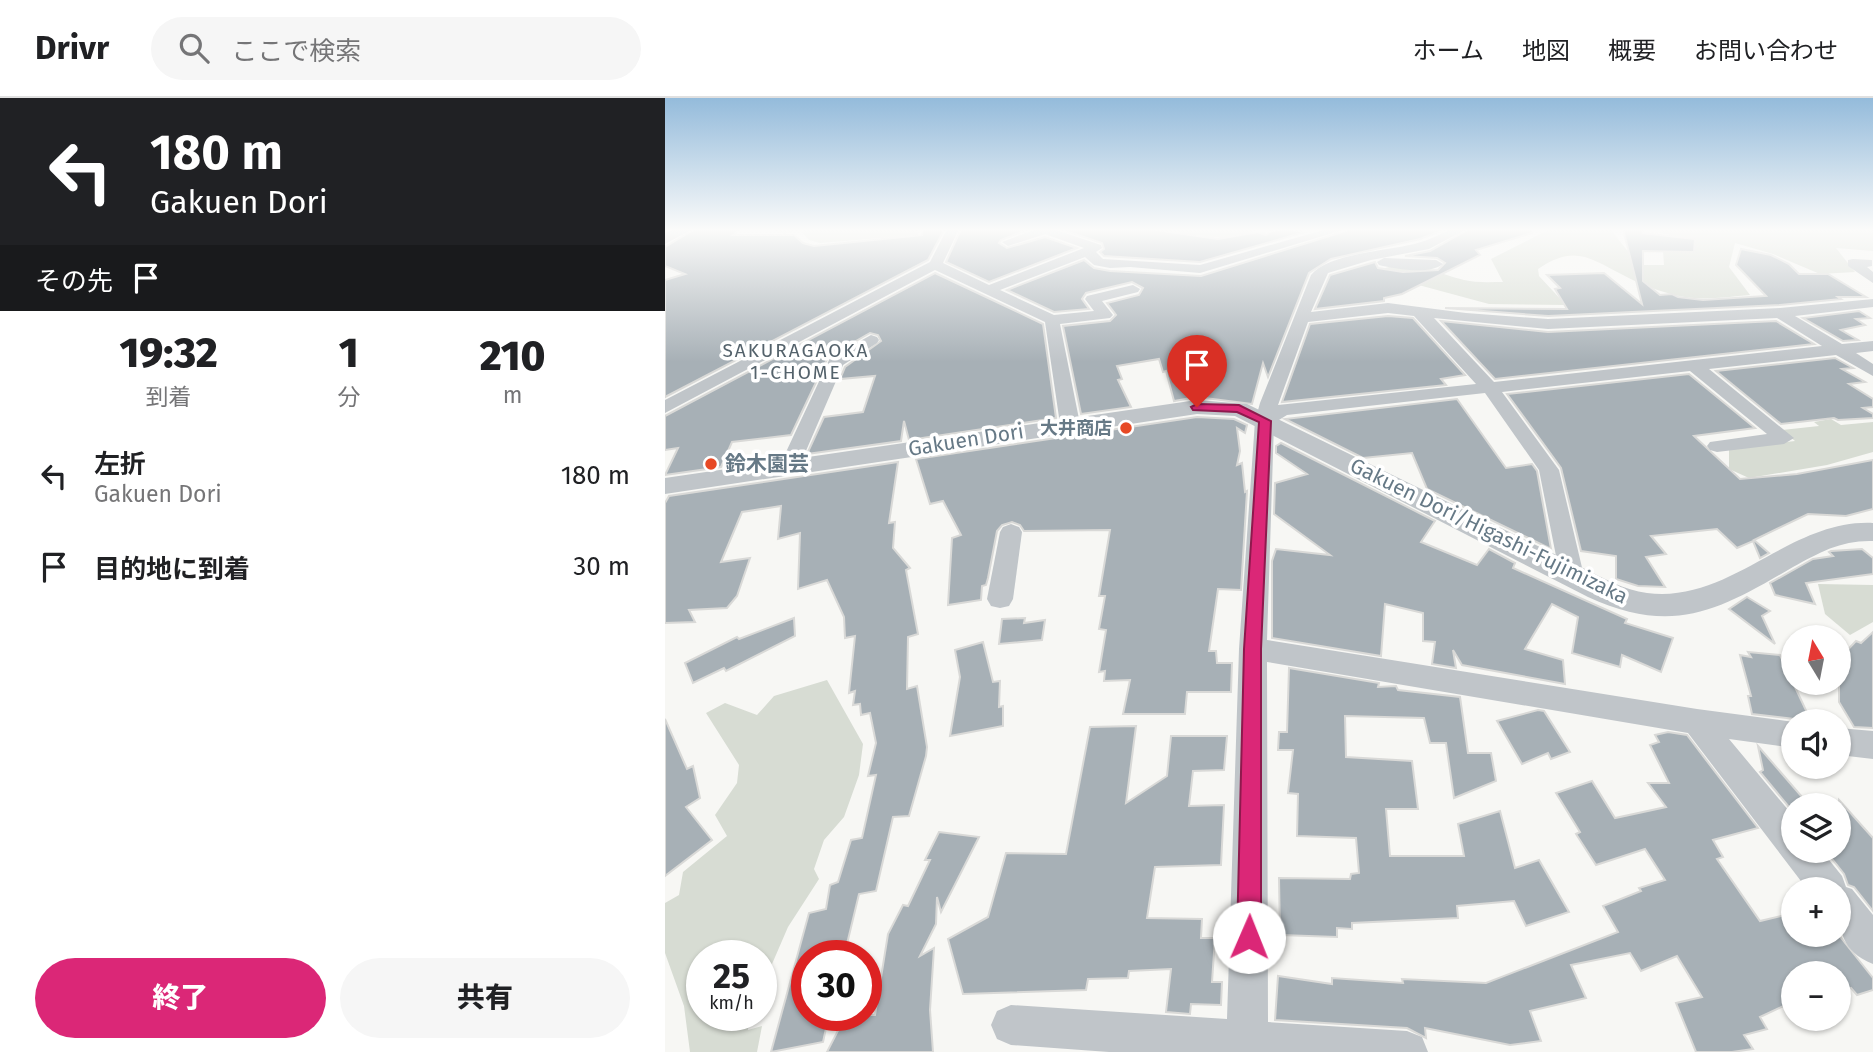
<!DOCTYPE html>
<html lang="ja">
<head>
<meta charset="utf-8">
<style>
	body { margin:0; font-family:"Fira Sans","Noto Sans JP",sans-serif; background:#f6f6f6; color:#202124; height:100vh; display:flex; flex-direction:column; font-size:26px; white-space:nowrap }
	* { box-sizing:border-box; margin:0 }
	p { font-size:23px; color:#757577 }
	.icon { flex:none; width:38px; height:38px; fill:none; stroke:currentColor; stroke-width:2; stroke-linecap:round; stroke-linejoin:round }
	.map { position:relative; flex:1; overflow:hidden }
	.details { display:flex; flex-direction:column; background:#fff; width:665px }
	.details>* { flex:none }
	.hud { background:#202124; color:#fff; overflow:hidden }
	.needle { width:46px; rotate:350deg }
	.buttons { position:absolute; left:1116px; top:527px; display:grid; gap:14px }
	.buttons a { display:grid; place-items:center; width:70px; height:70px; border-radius:50%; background:#fff; box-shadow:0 2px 5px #0004; font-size:35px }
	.speed { position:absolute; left:21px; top:842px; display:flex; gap:14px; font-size:35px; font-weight:700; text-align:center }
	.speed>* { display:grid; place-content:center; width:91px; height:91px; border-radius:50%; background:#fff; box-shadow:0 2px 5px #0004; line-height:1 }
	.speed small { font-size:18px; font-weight:400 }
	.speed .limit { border:10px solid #d22; background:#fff; color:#111 }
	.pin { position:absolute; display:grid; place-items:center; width:60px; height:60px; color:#fff; margin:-72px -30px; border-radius:50% 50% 50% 0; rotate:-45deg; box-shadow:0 0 7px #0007 }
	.pin .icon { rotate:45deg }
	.me { position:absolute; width:77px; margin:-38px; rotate:1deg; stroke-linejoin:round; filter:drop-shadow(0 0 5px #0008) }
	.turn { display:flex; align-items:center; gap:24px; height:147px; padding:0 35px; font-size:32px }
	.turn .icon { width:91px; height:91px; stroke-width:2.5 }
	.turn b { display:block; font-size:49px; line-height:60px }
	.then { display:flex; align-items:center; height:66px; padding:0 35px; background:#0003; gap:14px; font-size:26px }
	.eta { display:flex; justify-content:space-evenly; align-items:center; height:119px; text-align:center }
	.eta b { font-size:42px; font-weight:800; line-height:49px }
	.primary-button { display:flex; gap:14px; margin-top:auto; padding:14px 35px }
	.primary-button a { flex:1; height:80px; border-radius:42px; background:#db2777; color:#fff; font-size:28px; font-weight:800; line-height:80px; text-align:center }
	.primary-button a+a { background:#f6f6f6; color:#202124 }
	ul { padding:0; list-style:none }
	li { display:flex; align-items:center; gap:21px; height:91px; padding:0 35px }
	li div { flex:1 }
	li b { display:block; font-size:26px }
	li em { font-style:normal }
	header { display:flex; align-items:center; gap:42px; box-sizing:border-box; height:98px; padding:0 35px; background:#fff; border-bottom:2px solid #e0e0e0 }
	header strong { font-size:33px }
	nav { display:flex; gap:38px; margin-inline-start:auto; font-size:24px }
	.search { width:490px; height:63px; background:#f6f6f6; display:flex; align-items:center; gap:18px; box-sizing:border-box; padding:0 24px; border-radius:38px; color:#757577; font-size:26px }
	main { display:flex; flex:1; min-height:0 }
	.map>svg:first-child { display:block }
	.green { fill:#d7dcd3 }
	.building { fill:#a7b0b6; stroke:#d9d9d7; stroke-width:2 }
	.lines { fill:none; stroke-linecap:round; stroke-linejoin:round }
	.minor { fill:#c0c5c9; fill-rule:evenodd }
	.tertiary { fill:#c0c5c9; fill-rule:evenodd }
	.route { fill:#db2777; stroke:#8e194d; stroke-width:2 }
	.poi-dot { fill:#e74925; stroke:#fff; stroke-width:2.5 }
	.labels { text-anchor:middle; stroke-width:7; stroke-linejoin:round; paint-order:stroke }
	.far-poi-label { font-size:18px; font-weight:bold; fill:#667986; stroke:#fff; text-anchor:end }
	.far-neighbourhood-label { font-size:19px; letter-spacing:2px; fill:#54626b; stroke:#fff }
	.street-label { font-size:21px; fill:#667986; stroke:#fff }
	.poi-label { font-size:21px; font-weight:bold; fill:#667986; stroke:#fff; text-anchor:start }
</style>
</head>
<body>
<header>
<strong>Drivr</strong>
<div class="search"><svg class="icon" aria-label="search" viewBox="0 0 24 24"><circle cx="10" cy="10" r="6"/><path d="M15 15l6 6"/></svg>ここで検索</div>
<nav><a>ホーム</a><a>地図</a><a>概要</a><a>お問い合わせ</a></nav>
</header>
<main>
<section class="details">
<div class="hud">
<div class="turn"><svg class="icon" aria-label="left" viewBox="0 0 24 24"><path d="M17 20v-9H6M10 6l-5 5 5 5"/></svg><div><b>180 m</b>Gakuen Dori</div></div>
<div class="then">その先<svg class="icon" aria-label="arrive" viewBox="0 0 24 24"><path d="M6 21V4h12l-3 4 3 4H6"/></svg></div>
</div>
<div class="eta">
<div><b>19:32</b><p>到着</p></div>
<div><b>1</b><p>分</p></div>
<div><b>210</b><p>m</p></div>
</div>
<ul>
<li><svg class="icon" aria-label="left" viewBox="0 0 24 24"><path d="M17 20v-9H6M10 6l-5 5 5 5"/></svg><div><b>左折</b><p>Gakuen Dori</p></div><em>180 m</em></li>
<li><svg class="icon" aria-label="arrive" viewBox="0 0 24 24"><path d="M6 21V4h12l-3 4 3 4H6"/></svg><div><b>目的地に到着</b></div><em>30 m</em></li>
</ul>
<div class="primary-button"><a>終了</a><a>共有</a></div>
</section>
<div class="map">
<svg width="1208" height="954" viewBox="0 0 1208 954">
	<rect width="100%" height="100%" fill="#f7f7f4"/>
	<g class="green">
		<path d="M107 131H252L253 137 155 145 144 142 135 132 119 136Z"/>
		<path d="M482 131H601L558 140 531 137 523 141 476 133Z"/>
		<path d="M885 131H945L974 167H999L998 153 1006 152 1005 137 996 135 995 131H1208V153L1171 150 1190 174 1155 176 1108 156 1070 145 1064 169 1085 197C1062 199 1036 203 1014 198 996 194 974 186 958 177 925 160 909 146 873 171L874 178 901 207 824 206 709 175C747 156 764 174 799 182 811 185 826 184 838 184L826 161Z"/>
		<path d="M1166 321 1176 327 1208 324V354L1162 367 1084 380 1064 371V351L1130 343 1117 332 1154 328 1149 324Z"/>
		<path d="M1153 486 1208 487V524L1185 537 1160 516Z"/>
		<path d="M162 582 198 646 194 677 179 719 159 742 149 771 154 781 123 829 104 873 96 876V858H37V917H85L83 932 97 928 92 954H25L19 908 0 855V805L14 797 18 774 62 738 50 717 72 685 74 667 41 615 60 605 92 617 109 598Z"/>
	</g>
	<g class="building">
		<path d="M30 131H76L68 137H129L138 145 149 148 257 137 258 131 279 132 263 162 0 299V182L20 176 0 168V149Z"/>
		<path d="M296 131H364L336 142 334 145 342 150 380 139 412 150 324 184 281 164Z"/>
		<path d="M395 131H484L553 141 593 134 601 137 606 133 621 131 640 134 535 164 439 158 435 154 439 151 437 145Z"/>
		<path d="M687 131H781L755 141 666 161 644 175 603 279 598 265 587 306 532 299 509 303 501 273 498 274 494 261 452 268 457 281 453 282 466 309 416 316 398 228 445 223 451 217 442 205 474 197 478 190 467 184 421 195 417 201 424 211 389 214 342 192 419 162 429 170 445 173 536 178Z"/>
		<path d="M804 131H867V135L811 152 815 157 737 196 719 200V203L650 211 665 177 710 164 713 170 738 174 773 172 780 165 772 160 740 158 765 153Z"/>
		<path d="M958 131H978V135L1030 141 1029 154 978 153V183L995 197 1007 196 1013 199 1038 202 1101 198 1071 167 1076 151 1106 157 1124 166 1134 176H1163L1201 199H1173L1176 201 1115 207 883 218 780 210 902 211 890 191 895 190 882 177 939 175 977 206Z"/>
		<path d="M270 175 378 226 391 320 244 342 239 323 236 343 142 356 159 319 198 314 210 278 175 281 180 269 216 243 213 237 205 235 163 259 126 337 67 344 56 369 0 377 13 350 0 352V318Z"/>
		<path d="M1194 213 1205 220 1191 221 1200 227 1176 232 1193 242 1178 243 1138 220Z"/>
		<path d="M723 218 748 220 800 277 776 281 781 287 617 304 645 226Z"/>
		<path d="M776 223 883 234 1111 223 1149 246 830 281Z"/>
		<path d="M1170 260 1188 270 1177 271 1200 284 1184 286 1208 301V309L1198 310 1208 316V320L1173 322 1169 320 1116 326 1051 273Z"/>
		<path d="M1024 276 1090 330 1029 338 1075 381 1132 376 1208 362V411L1181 418 1143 416 1089 442 1104 455 1095 460 1088 443 1072 450 1052 431 986 438 1001 456 981 459 1000 489 973 488 951 481V458L916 453 896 370 842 296Z"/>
		<path d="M792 301 841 370 867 366 872 373 886 451 762 391 747 355 698 360 620 321Z"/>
		<path d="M532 319 569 321 582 327 580 335 572 330 575 353 572 367 577 365 580 394 582 393 576 492 553 491 544 553H551L552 565H567L566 594H522L520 616H458L465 582 439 583 440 573 434 574 441 532 434 531 440 498H434L445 432 359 433 355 427 347 424 337 427 332 433 323 480 321 487 317 488 316 502 283 507 287 440 296 437 278 403 265 406 251 361Z"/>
		<path d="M616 345 770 423 756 444 812 467 824 451 850 465 848 470 962 521 960 525 1008 540 996 574 957 557 955 569 907 555 913 519 887 506 860 551 898 562 900 586 797 567 788 552 791 570 767 566 770 544 758 543V515L720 506 716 558 607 540V463L611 451 665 457 609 416 610 385 642 376 611 355V348Z"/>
		<path d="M233 364 224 425 230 424 228 450 245 470 241 472 253 536 243 539 242 591 252 588 262 649 261 658 244 718 228 719 211 793 194 796 182 846 142 856V917H164L158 944 106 954 144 815 161 811 165 787 173 784 186 742 197 740 211 677 203 678 211 645 205 615 196 617 195 606 188 607 190 593 184 595 190 538 180 540 179 519 162 482 133 491 135 435 113 441 116 408 77 414 56 464 85 460 72 498 62 510 24 512 30 524 0 525V405L4 398Z"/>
		<path d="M1197 451 1208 460V476L1141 485 1150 506 1110 497 1105 485 1139 466 1148 461 1168 458 1164 454 1166 453Z"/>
		<path d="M1082 499 1105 513 1097 518 1110 546 1064 511Z"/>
		<path d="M129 520 130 538 61 573 59 570 28 585 20 565 72 539 74 541Z"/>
		<path d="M360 520 359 525 380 522 377 542 334 546 337 521Z"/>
		<path d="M1208 534V630L1189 629 1174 604V561L1191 543 1196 545Z"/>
		<path d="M318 544 328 584 335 583 334 609 338 608V628L285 638 295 579 290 552Z"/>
		<path d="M1083 554 1115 557 1146 623 1087 616 1083 598H1086L1075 557 1086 559Z"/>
		<path d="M624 570 714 585 713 589 731 588 733 592 795 599 803 655H826L831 683 789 700 781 645H765L759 620 680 618 681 659 747 663 753 711H721L725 758H799L793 726 835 713 850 770 874 762 904 814 861 828 849 803 792 808 793 820 687 825V831L672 830V839L615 837 614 780 685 781 686 776 694 775 691 740 632 738 633 696 623 695 628 652H613L614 634H622Z"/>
		<path d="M873 612 879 613 905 654 886 661 883 655 857 666 832 623Z"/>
		<path d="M0 621 22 671 28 668 35 700 21 709 47 742 0 778Z"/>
		<path d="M471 628 461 705 502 678 506 638H562L559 672 528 673 524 708 559 707 556 767 490 769 482 820 537 821 536 840H550L547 884H557L556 907 526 906 525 916 501 914 506 871 464 873 463 880 423 881 421 892 298 896 283 841 323 819 341 755 401 756 425 629Z"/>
		<path d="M1003 634 1022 637 1093 730 1048 742 1058 759 1052 761 1095 823 1129 815V836H1173L1208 880V892L1192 897 1186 890 1174 895V875H1129V903L1095 919 1102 931 1079 937 1088 951 1067 954H1031L1011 905 1037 899 1012 858 976 873 965 855 906 867 921 900 865 913 876 943 845 947 760 930 761 940 742 930 610 922 613 878 667 886V880L738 885 737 881 821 885 953 834 938 808 976 793 974 790 1000 782 980 751 931 767 911 736 915 734 891 695 927 683 950 720 1001 709 983 685H1004L985 647 994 644 990 637Z"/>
		<path d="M1093 648 1144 707H1129V715L1095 674 1098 672Z"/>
		<path d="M1174 702 1208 740V813L1189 789 1183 787 1179 776 1160 752H1174Z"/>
		<path d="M274 734 314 739 276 814 272 799 271 826 255 858 269 850 265 912 268 954H162L181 917H210L223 836 238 807 243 808 265 762H260Z"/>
	</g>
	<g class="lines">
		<g class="minor">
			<path d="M282 131H294L278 165 324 187 419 150 380 136 343 148 337 144 371 131H388L436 147 437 150 431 154 438 161 535 167 662 131H681L535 175 465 169 445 170 429 167 420 159 335 192 389 217 429 213 420 201 422 198 468 187 475 191 473 194 437 203 448 217 445 220 395 226 415 326 412 330H398L395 326 380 224 270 172 0 315V302L265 164Z"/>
			<path d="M787 131H802L764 151 706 162 663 175 646 214 723 205 801 215 883 221 1115 210 1208 201V209L1130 218 1177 246 1208 243V253L1191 255 1208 266V278L1171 257 1044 271 1129 340 1119 346 1052 354 1045 352 1042 348 1045 344 1102 336 1025 273 837 294 894 372 919 478 916 484 907 487 898 484 895 478 874 372 820 295 622 317 609 325 602 542 1032 611 1129 624V650L1064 641 1129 719V752H1156L1177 778 1181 789 1187 791 1208 817V866C1171 851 1174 825 1174 791H1142L1023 635 602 564 603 924 742 933 757 939 763 954H444L346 947 332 941 326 927 332 913 346 907 562 921 574 551 590 323 595 305 646 177C664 154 729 153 756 144 767 141 777 135 787 131ZM723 215 749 218 811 286 613 307 643 224ZM769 220 883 231 1112 220 1157 248 829 284Z"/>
			<path d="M719 160 771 162 778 166C764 177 731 171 714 167L712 164Z"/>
			<path d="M1188 161 1207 162V168L1202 169 1208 174V185L1183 168V162Z"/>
			<path d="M206 237 212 239 214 242 212 245 178 267 134 369 131 373H117L114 369 165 260Z"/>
			<path d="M346 426 354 429 357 434 348 501 344 508 335 510 326 508 322 501 335 434 338 429Z"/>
			<path d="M1174 630 1208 633V661L1174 657Z"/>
		</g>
		<g class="tertiary">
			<path d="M10 131H28L0 146V135Z"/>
			<path d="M532 302 582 306 918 470C938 480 959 492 982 495 1066 506 1124 421 1208 425V443C1177 442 1155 454 1128 469 1053 513 1008 538 923 499L570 318 532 316 0 396V380Z"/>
		</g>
	</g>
	<linearGradient id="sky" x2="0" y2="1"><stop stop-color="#94bbdb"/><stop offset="0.5" stop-color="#fbfbfa"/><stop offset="1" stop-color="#fbfbfa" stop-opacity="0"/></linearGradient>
	<rect width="1208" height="264" fill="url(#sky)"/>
	<path class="route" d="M532 306 574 307 606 323 596 551V839L592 847 584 851 575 847 572 839 579 551 594 324 572 314 528 312 526 309Z"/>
	<g class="poi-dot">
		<circle cx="461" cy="330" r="7"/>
		<circle cx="46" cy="366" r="7"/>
	</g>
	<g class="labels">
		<g class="far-poi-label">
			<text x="447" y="336">大井商店</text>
		</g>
		<g class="far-neighbourhood-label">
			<text x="131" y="259">SAKURAGAOKA<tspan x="131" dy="22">1-CHOME</tspan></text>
		</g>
		<g class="street-label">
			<text transform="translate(301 342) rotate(-9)" y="7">Gakuen Dori</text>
			<text transform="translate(824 433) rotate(26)" y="7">Gakuen Dori/Higashi-Fujimizaka</text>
		</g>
		<g class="poi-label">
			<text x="60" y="373">鈴木園芸</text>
		</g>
	</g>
</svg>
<div class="buttons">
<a><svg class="needle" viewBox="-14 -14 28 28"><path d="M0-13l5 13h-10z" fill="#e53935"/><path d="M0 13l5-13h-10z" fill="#757577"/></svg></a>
<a><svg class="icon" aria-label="sound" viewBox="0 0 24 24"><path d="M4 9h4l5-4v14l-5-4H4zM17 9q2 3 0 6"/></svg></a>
<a><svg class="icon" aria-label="layers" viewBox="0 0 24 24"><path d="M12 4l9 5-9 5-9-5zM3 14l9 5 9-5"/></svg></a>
<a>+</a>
<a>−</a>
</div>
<div class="speed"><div>25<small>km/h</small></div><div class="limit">30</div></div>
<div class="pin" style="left:532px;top:309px;background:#d93025"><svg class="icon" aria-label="arrive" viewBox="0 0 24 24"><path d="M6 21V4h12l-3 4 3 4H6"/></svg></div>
<svg class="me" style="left:584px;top:839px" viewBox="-20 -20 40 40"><circle r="19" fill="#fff"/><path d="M0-13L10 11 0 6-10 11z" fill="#db2777"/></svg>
</div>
</main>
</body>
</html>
